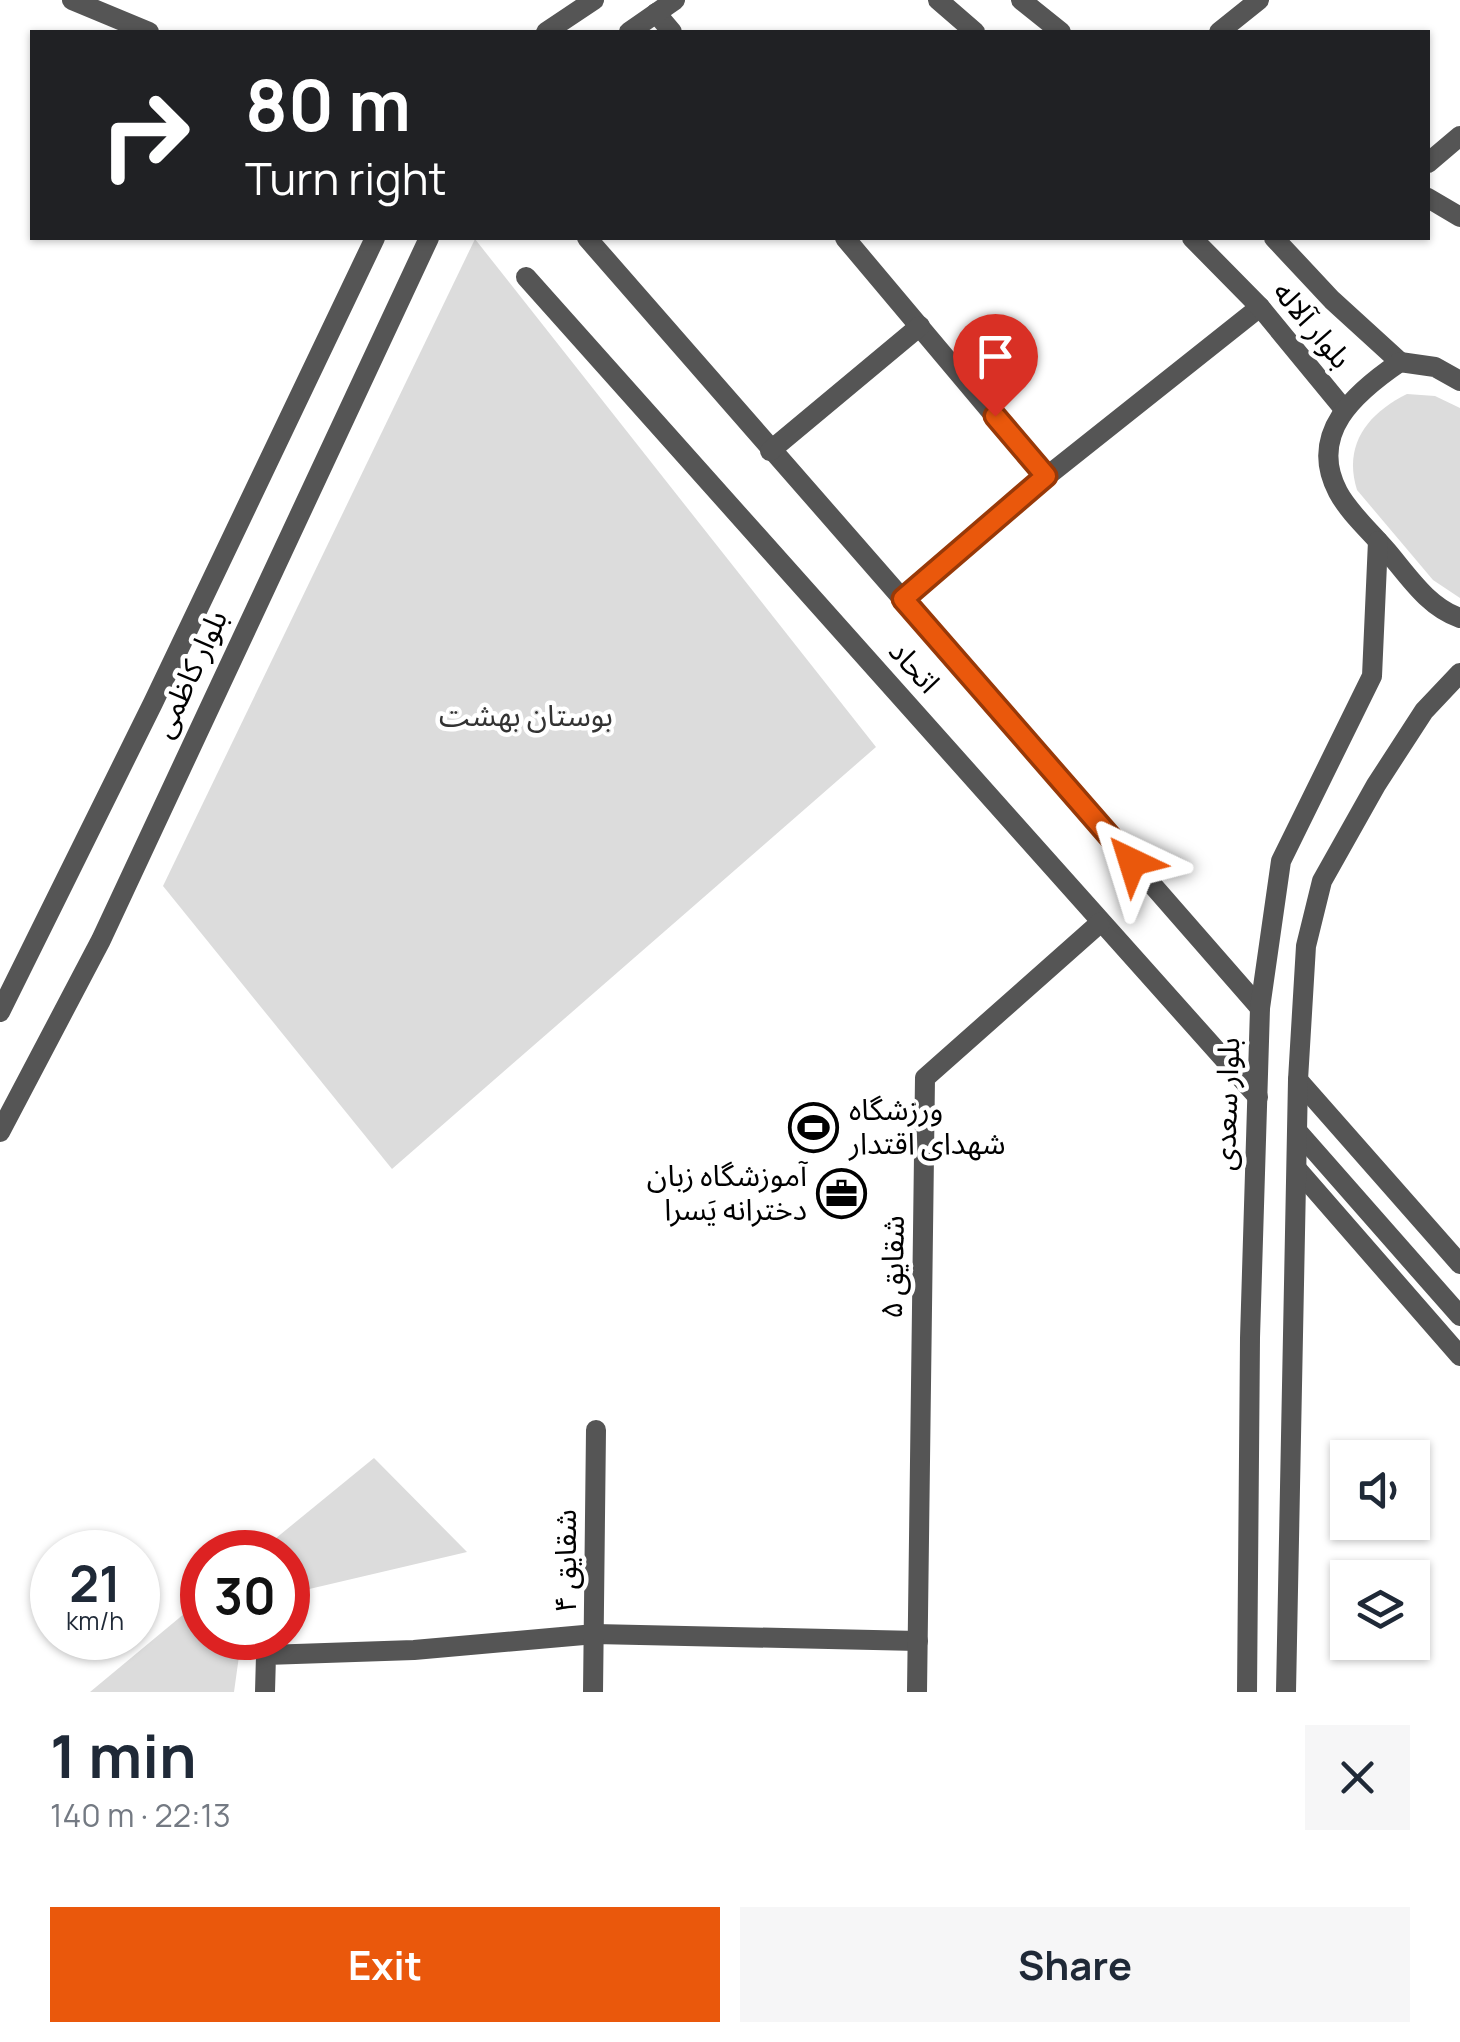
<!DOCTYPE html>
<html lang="en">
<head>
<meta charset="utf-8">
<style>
	body { margin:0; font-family:Manrope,"Noto Sans Arabic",sans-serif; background:#f6f6f7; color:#1f2937; height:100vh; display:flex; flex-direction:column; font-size:38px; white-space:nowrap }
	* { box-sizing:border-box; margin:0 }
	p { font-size:32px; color:#747a83 }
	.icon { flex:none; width:55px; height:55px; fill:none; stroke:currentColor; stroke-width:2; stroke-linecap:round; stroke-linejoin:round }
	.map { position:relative; height:1692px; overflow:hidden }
	.drawer { display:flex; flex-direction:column; background:#fff; flex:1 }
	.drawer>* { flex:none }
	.top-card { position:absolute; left:30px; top:30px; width:1400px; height:210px; border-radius:0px; box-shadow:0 2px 8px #0004; background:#202124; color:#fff; overflow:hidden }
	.tools { position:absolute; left:1330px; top:1440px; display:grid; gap:20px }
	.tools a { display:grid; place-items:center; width:100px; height:100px; border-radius:0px; background:#fff; box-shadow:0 2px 8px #0004; font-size:50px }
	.speed { position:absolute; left:30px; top:1530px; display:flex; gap:20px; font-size:50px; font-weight:700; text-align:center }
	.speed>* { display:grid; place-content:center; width:130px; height:130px; border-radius:50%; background:#fff; box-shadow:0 2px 8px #0004; line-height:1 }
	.speed small { font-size:25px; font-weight:400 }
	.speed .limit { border:15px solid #d22; background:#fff; color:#111 }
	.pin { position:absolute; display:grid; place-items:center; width:85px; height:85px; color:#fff; margin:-102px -42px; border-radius:50% 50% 50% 0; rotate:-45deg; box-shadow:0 0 10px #0007 }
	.pin .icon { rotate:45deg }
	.me { position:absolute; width:110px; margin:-55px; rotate:319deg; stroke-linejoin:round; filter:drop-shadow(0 0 8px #0008) }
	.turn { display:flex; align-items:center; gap:35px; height:210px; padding:0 50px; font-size:45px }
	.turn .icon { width:130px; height:130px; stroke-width:2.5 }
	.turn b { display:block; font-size:70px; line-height:85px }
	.round { display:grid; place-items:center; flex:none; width:105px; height:105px; border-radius:0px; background:#f6f6f7 }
	.headline { display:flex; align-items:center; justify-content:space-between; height:170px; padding:0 50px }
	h1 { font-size:60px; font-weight:700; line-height:75px }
	.button { display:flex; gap:20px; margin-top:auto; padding:20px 50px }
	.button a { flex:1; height:115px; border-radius:0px; background:#ea580c; color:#fff; font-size:40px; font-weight:700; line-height:115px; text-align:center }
	.button a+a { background:#f6f6f7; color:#1f2937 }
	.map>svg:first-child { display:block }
	.green { fill:#dcdcdc }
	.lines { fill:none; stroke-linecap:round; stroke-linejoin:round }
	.minor { stroke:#555; stroke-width:20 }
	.tertiary { stroke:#555; stroke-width:20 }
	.route-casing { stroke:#983908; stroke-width:25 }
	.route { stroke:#ea580c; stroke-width:18 }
	.labels { text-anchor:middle; stroke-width:9; stroke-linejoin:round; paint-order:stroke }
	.street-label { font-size:30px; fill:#000; stroke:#fff }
	.park-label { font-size:30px; fill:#333; stroke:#fff }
	.poi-label { font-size:30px; fill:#000; stroke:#fff; text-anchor:start }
</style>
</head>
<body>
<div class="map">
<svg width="1460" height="1692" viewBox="0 0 1460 1692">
	<rect width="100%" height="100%" fill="#fff"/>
	<g class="green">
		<path d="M475 239 876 747 392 1169 163 886Z"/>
		<path d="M1407 394 1435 396 1460 408V598L1433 580 1357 490C1343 445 1367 414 1407 394Z"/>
		<path d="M374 1458 467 1552 288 1594V1552H259Z"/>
		<path d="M202 1599V1638H252L239 1656 234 1692H90Z"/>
	</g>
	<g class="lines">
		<g class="minor">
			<path d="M656 13 672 32"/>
			<path d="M1219 32 1259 0"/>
			<path d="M1428 163 1460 136"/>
			<path d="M1428 198 1460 217"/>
			<path d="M587 238 1260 1008"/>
			<path d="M845 238 1046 477"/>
			<path d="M526 277 1258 1097"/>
			<path d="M770 451 920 326"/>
			<path d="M903 599 1046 477 1260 307"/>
			<path d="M265 1692 266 1655 414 1650 595 1634 918 1641"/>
			<path d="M593 1692 596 1430"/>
			<path d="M917 1692 925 1078 1101 922"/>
		</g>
		<g class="tertiary">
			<path d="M72 0 149 32"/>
			<path d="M938 0 975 32"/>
			<path d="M1021 0 1061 32"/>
			<path d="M546 32 594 0"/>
			<path d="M629 32 675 0"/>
			<path d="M1192 238 1260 307 1343 408"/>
			<path d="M1274 238 1332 300 1400 362"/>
			<path d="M1460 381 1435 367 1400 362C1356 392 1307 433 1338 492 1349 513 1372 533 1387 551 1409 577 1428 607 1460 618"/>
			<path d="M0 1012 153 703 375 238"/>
			<path d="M1298 1080 1460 1264"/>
			<path d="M0 1132 101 940 429 238"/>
			<path d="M1299 1133 1460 1316"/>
			<path d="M1297 1169 1460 1356"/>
			<path d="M1247 1692 1250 1338 1260 1008 1281 861 1372 676 1378 541"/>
			<path d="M1286 1692 1298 1080 1306 946 1322 881 1376 785 1424 711 1460 673"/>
		</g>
	</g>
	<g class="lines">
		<defs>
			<path id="route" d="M995 416 1046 476 903 599 1132 862"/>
		</defs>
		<use href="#route" class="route-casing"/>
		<use href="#route" class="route"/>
	</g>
	<defs>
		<symbol id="stadium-ring" viewBox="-11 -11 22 22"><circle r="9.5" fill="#fff" stroke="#000" stroke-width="1.5"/><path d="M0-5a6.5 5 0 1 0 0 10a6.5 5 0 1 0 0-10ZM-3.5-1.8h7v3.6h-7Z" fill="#000"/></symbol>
		<symbol id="office-ring" viewBox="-11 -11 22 22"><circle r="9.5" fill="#fff" stroke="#000" stroke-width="1.5"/><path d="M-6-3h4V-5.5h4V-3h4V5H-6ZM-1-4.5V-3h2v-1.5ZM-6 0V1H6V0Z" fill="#000"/></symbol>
	</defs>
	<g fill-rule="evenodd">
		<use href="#stadium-ring" x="786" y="1100" width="55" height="55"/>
		<use href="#office-ring" x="814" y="1166" width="55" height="55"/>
	</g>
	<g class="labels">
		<g class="street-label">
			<text transform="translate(1312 325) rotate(50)" y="10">بلوار آلاله</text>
			<text transform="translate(914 667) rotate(48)" y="10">اتحاد</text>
			<text transform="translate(190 674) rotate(-65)" y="10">بلوار کاظمی</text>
			<text transform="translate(1227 1104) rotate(-88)" y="10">بلوار سعدی</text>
			<text transform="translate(893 1267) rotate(-89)" y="10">شقایق ۵</text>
			<text transform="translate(566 1561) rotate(-90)" y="10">شقایق ۴</text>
		</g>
		<g class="park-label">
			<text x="526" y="726">بوستان بهشت</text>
		</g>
		<g class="poi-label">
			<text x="849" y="1120">ورزشگاه<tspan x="849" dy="34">شهدای اقتدار</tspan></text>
			<text x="807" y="1186" text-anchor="end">آموزشگاه زبان<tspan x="807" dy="34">دخترانه یَسرا</tspan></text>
		</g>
	</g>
</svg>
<div class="tools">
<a><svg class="icon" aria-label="sound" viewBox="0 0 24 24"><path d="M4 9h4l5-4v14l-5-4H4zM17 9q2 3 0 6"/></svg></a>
<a><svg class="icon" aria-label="layers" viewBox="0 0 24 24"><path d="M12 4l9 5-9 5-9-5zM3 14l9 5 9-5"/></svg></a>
</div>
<div class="speed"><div>21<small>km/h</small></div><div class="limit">30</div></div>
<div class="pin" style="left:995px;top:416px;background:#d93025"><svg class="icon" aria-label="arrive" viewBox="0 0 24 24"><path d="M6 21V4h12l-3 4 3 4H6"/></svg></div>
<svg class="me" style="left:1132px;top:862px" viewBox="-20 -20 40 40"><path d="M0-17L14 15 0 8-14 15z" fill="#ea580c" stroke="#fff" stroke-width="4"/></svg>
<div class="top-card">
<div class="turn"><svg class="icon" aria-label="right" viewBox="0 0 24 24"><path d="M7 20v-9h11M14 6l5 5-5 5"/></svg><div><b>80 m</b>Turn right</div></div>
</div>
</div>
<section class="drawer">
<div class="headline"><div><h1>1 min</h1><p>140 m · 22:13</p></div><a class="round"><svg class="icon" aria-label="close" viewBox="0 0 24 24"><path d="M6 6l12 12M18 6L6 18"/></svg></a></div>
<div class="button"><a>Exit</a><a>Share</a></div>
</section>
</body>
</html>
